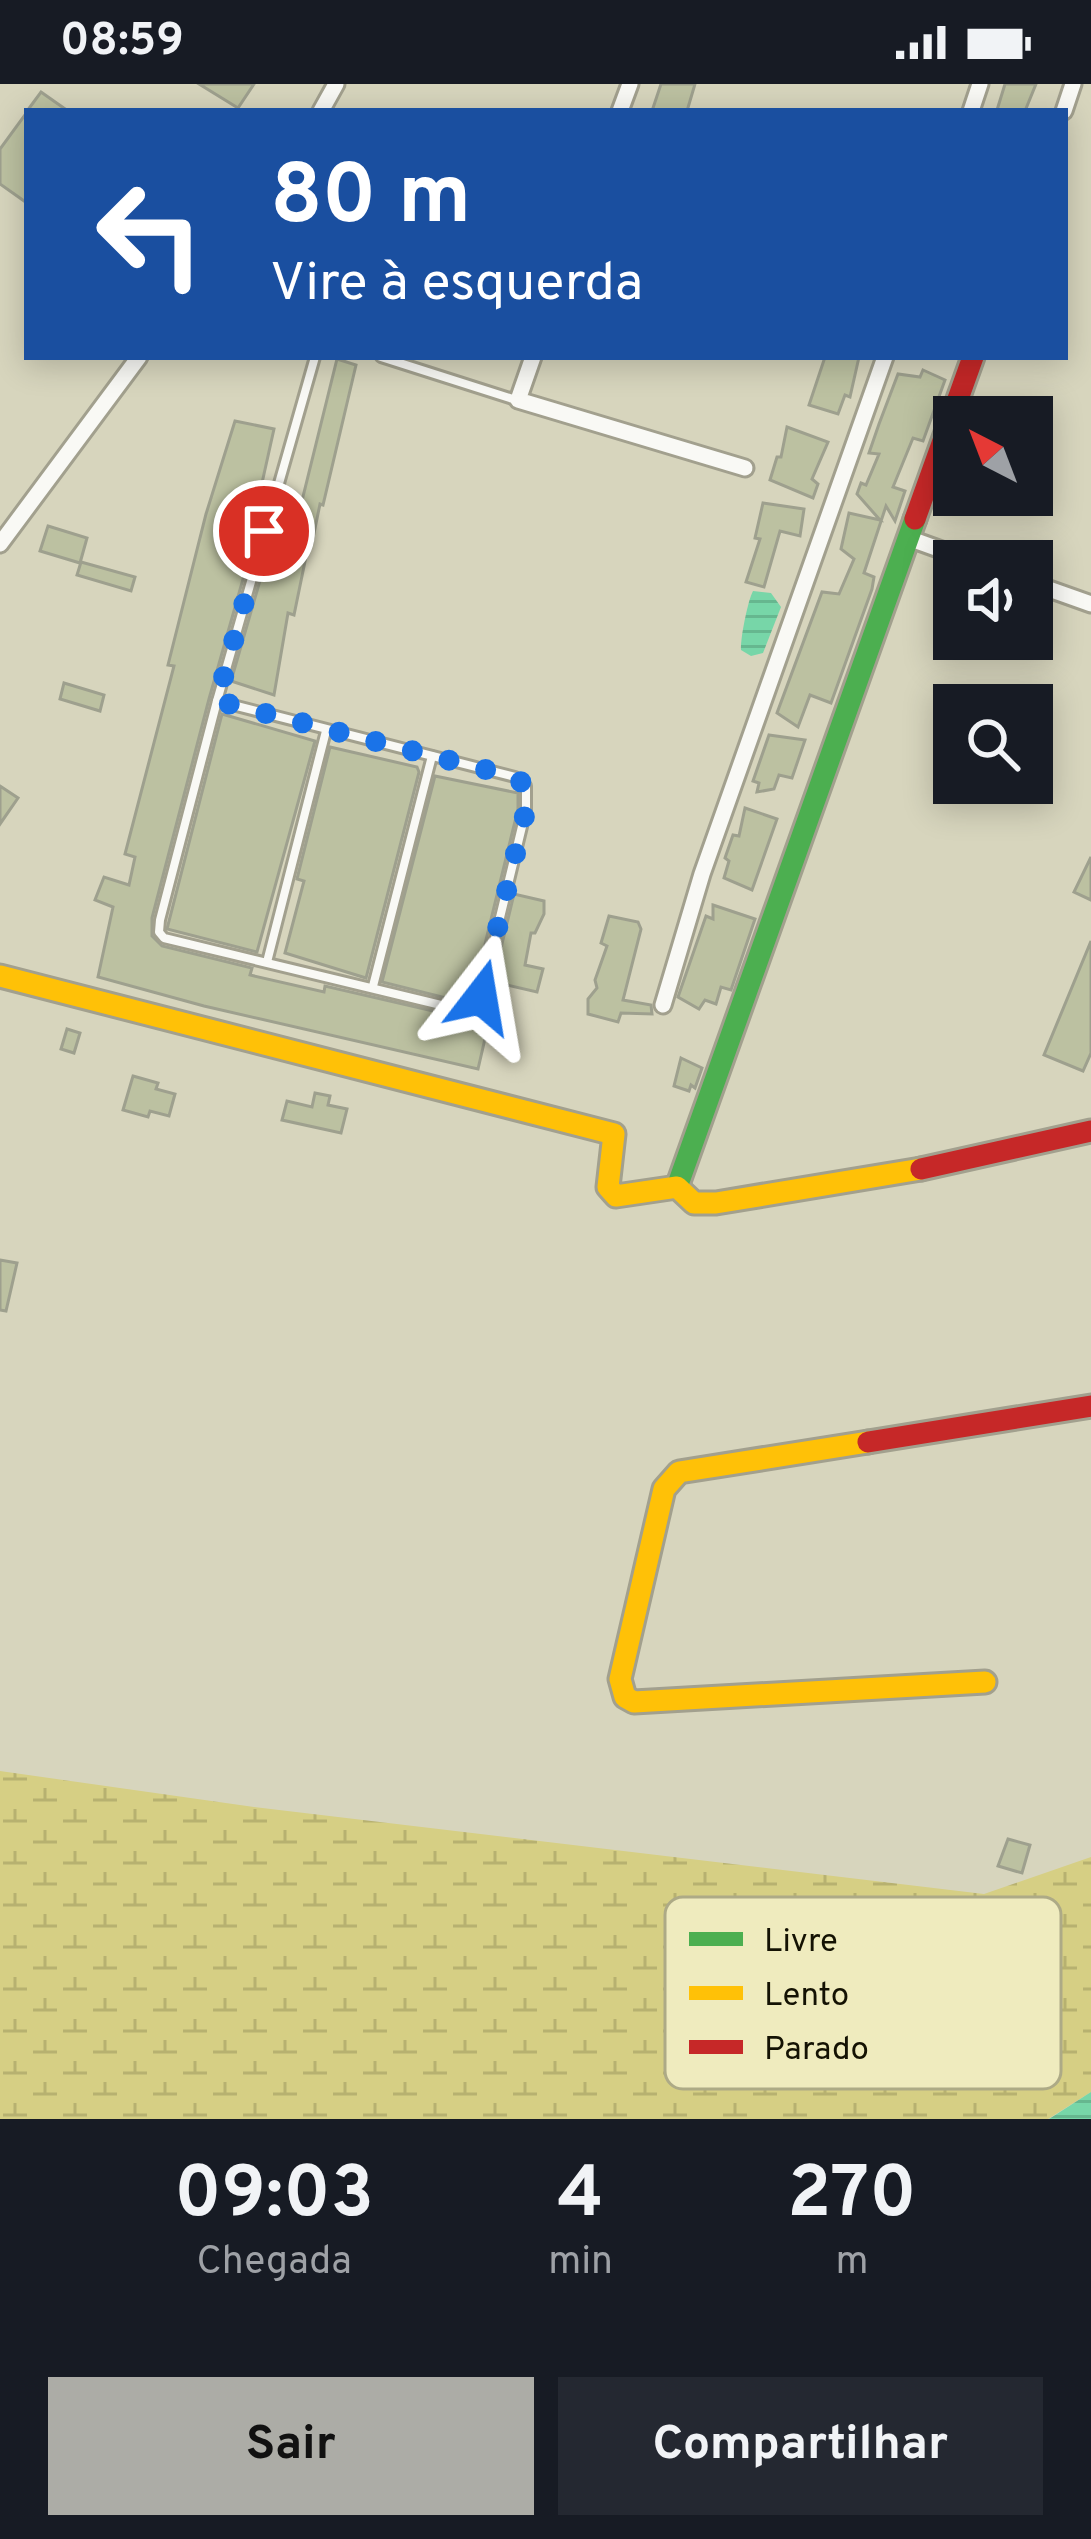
<!DOCTYPE html>
<html lang="pt">
<head>
<meta charset="utf-8">
<style>
	body { margin:0; font-family:Overpass,sans-serif; background:#242831; color:#f1f3f6; height:100vh; display:flex; flex-direction:column; font-size:45px; white-space:nowrap }
	* { box-sizing:border-box; margin:0 }
	p { font-size:39px; color:#9ea1a6 }
	.icon { flex:none; width:66px; height:66px; fill:none; stroke:currentColor; stroke-width:2; stroke-linecap:round; stroke-linejoin:round }
	.map { position:relative; height:2035px; overflow:hidden }
	.sheet { display:flex; flex-direction:column; background:#171b24; flex:1 }
	.sheet>* { flex:none }
	.banner { position:absolute; left:24px; top:24px; width:1044px; height:252px; border-radius:0px; box-shadow:0 6px 30px #0003; background:#1a4fa0; color:#fff; overflow:hidden }
	.needle { width:78px; rotate:318deg }
	.fabs { position:absolute; left:933px; top:312px; display:grid; gap:24px }
	.fabs a { display:grid; place-items:center; width:120px; height:120px; border-radius:0px; background:#171b24; box-shadow:0 6px 30px #0003; font-size:60px }
	.pin { position:absolute; display:grid; place-items:center; width:102px; height:102px; color:#fff; margin:-51px; border:6px solid #fff; border-radius:50%; box-shadow:0 3px 12px #0007 }
	.me { position:absolute; width:132px; margin:-66px; rotate:14deg; stroke-linejoin:round; filter:drop-shadow(0 0 9px #0008) }
	.turn { display:flex; align-items:center; gap:42px; height:252px; padding:0 48px; font-size:54px }
	.turn .icon { width:156px; height:156px; stroke-width:2.5 }
	.turn b { display:block; font-size:84px; line-height:102px }
	.eta { display:flex; justify-content:space-evenly; align-items:center; height:204px; text-align:center }
	.eta b { font-size:72px; font-weight:700; line-height:84px }
	.primary-button { display:flex; gap:24px; margin-top:auto; padding:24px 48px }
	.primary-button a { flex:1; height:138px; border-radius:0px; background:#acaca6; color:#111; font-size:48px; font-weight:700; line-height:138px; text-align:center }
	.primary-button a+a { background:#242831; color:#f1f3f6 }
	.status { display:flex; justify-content:space-between; align-items:center; height:84px; padding:0 60px; background:#171b24; direction:ltr }
	.status svg { height:33px; fill:currentColor }
	.map>svg:first-child { display:block }
	.wetland { fill:url(#wetland-marsh) }
	.water { fill:url(#water-rules) }
	.building { fill:#bcc1a1; stroke:#9ea08e; stroke-width:3 }
	.lines { fill:none; stroke-linecap:round; stroke-linejoin:round }
	.lane-casing { stroke:#a2a08e; stroke-width:14 }
	.street-casing { stroke:#a2a08e; stroke-width:21 }
	.fast-casing { stroke:#a2a08e; stroke-width:27 }
	.slow-casing { stroke:#a2a08e; stroke-width:27 }
	.jam-casing { stroke:#a2a08e; stroke-width:27 }
	.lane { stroke:#f9f9f5; stroke-width:8 }
	.street { stroke:#f9f9f5; stroke-width:15 }
	.fast { stroke:#4caf50; stroke-width:21 }
	.slow { stroke:#ffc107; stroke-width:21 }
	.jam { stroke:#c62828; stroke-width:21 }
	.route { stroke:#1a73e8; stroke-width:21; stroke-dasharray:0 37.8 }
	.key { fill:#efebbe; stroke:#adaa86; stroke-width:3 }
	.key-label { font-size:33px; fill:#141203 }
</style>
</head>
<body>
<div class="status"><b>08:59</b><svg viewBox="0 0 49 12"><path d="M0 12V9h3v3zM5 12V6h3v6zM10 12V3h3v9zM15 12V0h3v12zM26 1h20v11H26zM47 4h2v5h-2z"/></svg></div>
<div class="map">
<svg width="1091" height="2035" viewBox="0 0 1091 2035">
	<defs>
		<pattern id="wetland-marsh" width="20" height="14" patternUnits="userSpaceOnUse" patternTransform="scale(3)"><rect width="20" height="14" fill="#d6cf84"/><path d="M1 5h8M5 5V1M11 12h8M15 12V8" fill="none" stroke="#b7b170"/></pattern>
		<pattern id="water-rules" width="6" height="5" patternUnits="userSpaceOnUse" patternTransform="scale(3)"><rect width="6" height="5" fill="#77d6a8"/><path d="M0 2.5h6" fill="none" stroke="#66b78f"/></pattern>
	</defs>
	<rect width="100%" height="100%" fill="#d7d5bd"/>
	<path class="wetland" d="M0 1687 254 1723 984 1810 1091 1773V2008L1048 2035H0Z"/>
	<g class="water">
		<path d="M753 507 771 509 781 523 763 569 751 572 741 566C740 555 748 516 753 507Z"/>
		<path d="M1091 2008V2035H1049Z"/>
	</g>
	<g class="building">
		<path d="M199 0H254L238 24Z"/>
		<path d="M661 0H695L687 27H652Z"/>
		<path d="M1005 0H1036L1025 27 997 26Z"/>
		<path d="M41 8 68 27H27Z"/>
		<path d="M27 28V119L0 100V65Z"/>
		<path d="M825 273H859L850 313 845 311 838 330 809 321Z"/>
		<path d="M337 275 356 281 323 421 320 420 312 459 309 458 294 531 288 529 274 611 231 597 278 434 296 441Z"/>
		<path d="M923 286 945 296 923 357 913 354 893 403 905 407 895 437 886 422 864 489 874 493 872 505 831 619 810 611 798 643 777 629 822 508 839 510 854 475 841 465 849 429 880 436 857 410 861 399 866 401 879 370 869 369 879 340 898 290 920 293Z"/>
		<path d="M235 337 274 345 256 426 262 428 209 615 152 834V852L162 862 252 884 250 891 324 908 325 902 472 936 489 914 514 810 544 817V830L535 849H531L525 881 543 885 537 908 507 901 501 927 508 928 503 949 487 946 478 985 204 922 98 893 113 823 95 816 104 793 129 801 135 773 125 770 174 582 168 581 206 430Z"/>
		<path d="M787 343 828 358 812 395 818 400 813 414 770 396 777 373H781Z"/>
		<path d="M763 419 804 425 800 452 780 447 764 503 746 498 760 455 755 454Z"/>
		<path d="M48 442 87 454 80 479 40 467Z"/>
		<path d="M81 478 135 493 131 507 77 491Z"/>
		<path d="M64 599 104 611 100 627 60 615Z"/>
		<path d="M222 630 315 657 257 868 167 845Z"/>
		<path d="M769 651 805 656 792 694 779 691 774 705 757 708 759 699 753 697Z"/>
		<path d="M330 663 417 683 419 688 366 894 285 869 304 797 297 795Z"/>
		<path d="M435 692 518 709V725L473 909 466 919 382 898Z"/>
		<path d="M0 702 18 714 0 740Z"/>
		<path d="M745 724 777 735 752 806 724 794 729 777 725 774 733 751 739 752Z"/>
		<path d="M1091 773V816L1074 808Z"/>
		<path d="M713 821 755 835 731 906 721 903 716 920 705 916 699 925 678 913 706 832 713 835Z"/>
		<path d="M609 832 638 838 641 845 623 916 651 921 652 930 621 929 618 938 588 930V915L597 904 595 896 607 862 601 859Z"/>
		<path d="M1091 857V969L1083 987 1044 971Z"/>
		<path d="M67 945 80 949 74 969 61 965Z"/>
		<path d="M681 974 702 984 695 1004 691 1001 689 1007 674 1002Z"/>
		<path d="M133 992 158 999 156 1005 175 1010 169 1032 150 1027 148 1033 123 1026Z"/>
		<path d="M315 1009 330 1012 328 1021 347 1025 341 1049 282 1036 287 1017 312 1023Z"/>
		<path d="M0 1176 17 1179 6 1227 0 1226Z"/>
		<path d="M1008 1755 1030 1761 1022 1789 998 1782Z"/>
	</g>
	<g class="lines">
		<defs>
			<g id="lane">
				<path d="M381 273 516 316"/>
				<path d="M217 617 515 693 526 702V726L481 912 470 928 164 854 159 848 160 836Z"/>
				<path d="M217 617 315 273"/>
				<path d="M267 878 326 647"/>
				<path d="M373 902 432 672"/>
			</g>
			<g id="street">
				<path d="M321 27 336 0"/>
				<path d="M620 27 630 0"/>
				<path d="M971 27 980 0"/>
				<path d="M1064 27 1073 0"/>
				<path d="M533 273 518 316 745 384"/>
				<path d="M908 454 972 477"/>
				<path d="M0 460 139 273"/>
				<path d="M1032 499 1091 520"/>
				<path d="M663 921 702 790 885 273"/>
			</g>
			<path id="fast" d="M677 1103 915 435"/>
			<g id="slow">
				<path d="M0 892 614 1050 608 1103 616 1112 677 1103 694 1119H716L921 1085"/>
				<path d="M868 1358 679 1388 664 1405 620 1595 625 1613 634 1618 985 1598"/>
			</g>
			<g id="jam">
				<path d="M915 435 973 273"/>
				<path d="M921 1085 1091 1047"/>
				<path d="M868 1358 1091 1322"/>
			</g>
		</defs>
		<use href="#lane" class="lane-casing"/>
		<use href="#street" class="street-casing"/>
		<use href="#fast" class="fast-casing"/>
		<use href="#slow" class="slow-casing"/>
		<use href="#jam" class="jam-casing"/>
		<use href="#lane" class="lane"/>
		<use href="#street" class="street"/>
		<use href="#fast" class="fast"/>
		<use href="#slow" class="slow"/>
		<use href="#jam" class="jam"/>
	</g>
	<g class="lines">
		<path class="route" d="M264 447 217 617 515 693 526 702V726L481 913"/>
	</g>
	<rect x="665" y="1813" width="396" height="192" rx="18" class="key"/>
	<rect x="689" y="1848" width="54" height="14" fill="#4caf50"/>
	<rect x="689" y="1902" width="54" height="14" fill="#ffc107"/>
	<rect x="689" y="1956" width="54" height="14" fill="#c62828"/>
	<g class="key-label">
		<text x="764" y="1867">Livre</text>
		<text x="764" y="1921">Lento</text>
		<text x="764" y="1975">Parado</text>
	</g>
</svg>
<div class="fabs">
<a><svg class="needle" viewBox="-14 -14 28 28"><path d="M0-13l5 13h-10z" fill="#e53935"/><path d="M0 13l5-13h-10z" fill="#9ea1a6"/></svg></a>
<a><svg class="icon" aria-label="sound" viewBox="0 0 24 24"><path d="M4 9h4l5-4v14l-5-4H4zM17 9q2 3 0 6"/></svg></a>
<a><svg class="icon" aria-label="search" viewBox="0 0 24 24"><circle cx="10" cy="10" r="6"/><path d="M15 15l6 6"/></svg></a>
</div>
<div class="pin" style="left:264px;top:447px;background:#d93025"><svg class="icon" aria-label="arrive" viewBox="0 0 24 24"><path d="M6 21V4h12l-3 4 3 4H6"/></svg></div>
<svg class="me" style="left:481px;top:913px" viewBox="-20 -20 40 40"><path d="M0-17L14 15 0 8-14 15z" fill="#1a73e8" stroke="#fff" stroke-width="4"/></svg>
<div class="banner">
<div class="turn"><svg class="icon" aria-label="left" viewBox="0 0 24 24"><path d="M17 20v-9H6M10 6l-5 5 5 5"/></svg><div><b>80 m</b>Vire à esquerda</div></div>
</div>
</div>
<section class="sheet">
<div class="eta">
<div><b>09:03</b><p>Chegada</p></div>
<div><b>4</b><p>min</p></div>
<div><b>270</b><p>m</p></div>
</div>
<div class="primary-button"><a>Sair</a><a>Compartilhar</a></div>
</section>
</body>
</html>
